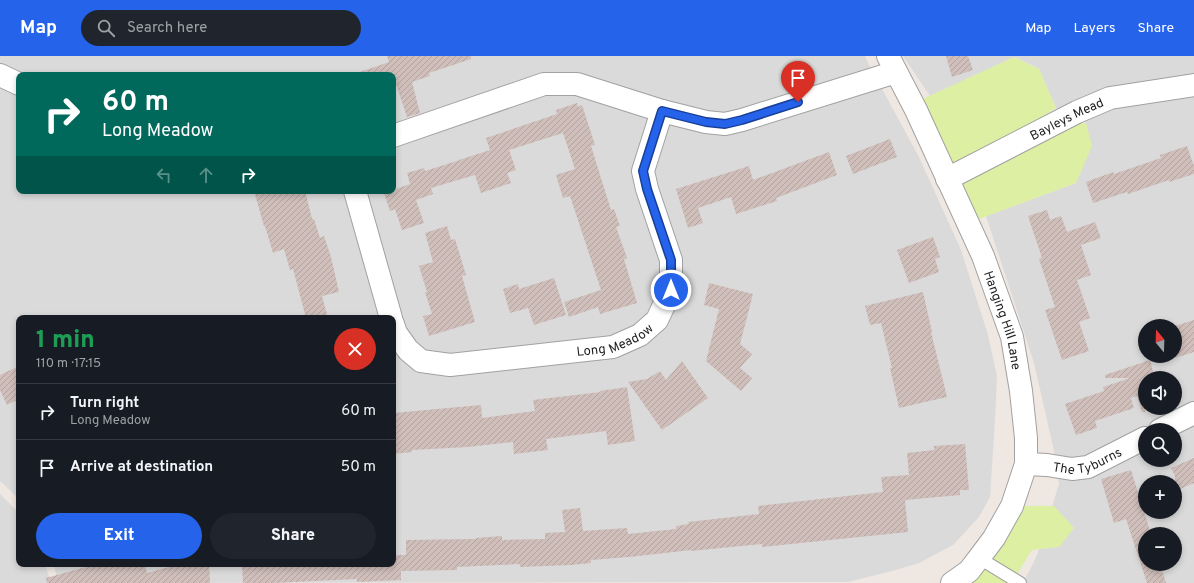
<!DOCTYPE html>
<html lang="en">
<head>
<meta charset="utf-8">
<style>
	body { margin:0; font-family:Overpass,sans-serif; background:#20242c; color:#f1f3f6; height:100vh; display:flex; flex-direction:column; font-size:15px; white-space:nowrap }
	* { box-sizing:border-box; margin:0 }
	p { font-size:13px; color:#9ea1a6 }
	.icon { flex:none; width:22px; height:22px; fill:none; stroke:currentColor; stroke-width:2; stroke-linecap:round; stroke-linejoin:round }
	.map { position:relative; flex:1; overflow:hidden }
	.sheet { position:absolute; left:16px; top:259px; width:380px; height:252px; display:flex; flex-direction:column; background:#171b24; border-radius:8px; box-shadow:0 2px 6px #0003 }
	.sheet>* { flex:none }
	.banner { position:absolute; left:16px; top:16px; width:380px; height:122px; border-radius:8px; box-shadow:0 2px 6px #0003; background:#00695c; color:#fff; overflow:hidden }
	.needle { width:26px; rotate:341deg }
	.controls { position:absolute; left:1138px; top:263px; display:grid; gap:8px }
	.controls a { display:grid; place-items:center; width:44px; height:44px; border-radius:50%; background:#171b24; box-shadow:0 2px 6px #0003; font-size:20px }
	.pin { position:absolute; display:grid; place-items:center; width:34px; height:34px; color:#fff; margin:-41px -17px; border-radius:50% 50% 50% 0; rotate:-45deg; box-shadow:0 0 4px #0007 }
	.pin .icon { rotate:45deg }
	.me { position:absolute; width:44px; margin:-22px; rotate:0deg; stroke-linejoin:round; filter:drop-shadow(0 0 3px #0008) }
	.turn { display:flex; align-items:center; gap:14px; height:84px; padding:0 20px; font-size:18px }
	.turn .icon { width:52px; height:52px; stroke-width:2.5 }
	.turn b { display:block; font-size:28px; line-height:34px }
	.lanes { display:flex; align-items:center; height:38px; padding:0 20px; background:#0003; justify-content:center; gap:20px; direction:ltr }
	.lanes .off { opacity:.35 }
	.round { display:grid; place-items:center; flex:none; width:42px; height:42px; border-radius:21px; background:#20242c }
	.head { display:flex; align-items:center; justify-content:space-between; height:68px; padding:0 20px }
	h1 { font-size:24px; font-weight:800; line-height:30px; color:#1e9e55 }
	.cta { display:flex; gap:8px; margin-top:auto; padding:8px 20px }
	.cta a { flex:1; height:46px; border-radius:24px; background:#2563eb; color:#fff; font-size:16px; font-weight:800; line-height:46px; text-align:center }
	.cta a+a { background:#20242c; color:#f1f3f6 }
	ul { padding:0; list-style:none }
	li { display:flex; align-items:center; gap:12px; height:56px; padding:0 20px; border-top:1px solid #363941 }
	li div { flex:1 }
	li b { display:block; font-size:15px }
	li em { font-style:normal }
	header { display:flex; align-items:center; gap:24px; box-sizing:border-box; height:56px; padding:0 20px; background:#2563eb; color:#fff }
	header strong { font-size:19px }
	nav { display:flex; gap:22px; margin-inline-start:auto; font-size:14px }
	.search { width:280px; height:36px; background:#20242c; display:flex; align-items:center; gap:10px; box-sizing:border-box; padding:0 14px; border-radius:22px; color:#9ea1a6; font-size:15px }
	.map>svg:first-child { display:block }
	.residential { fill:#dbdada; fill-rule:evenodd }
	.grass { fill:#ddefa2 }
	.building { fill:url(#building-hatch) }
	.lines { fill:none; stroke-linecap:round; stroke-linejoin:round }
	.service-casing { stroke:#a1a1a1; stroke-width:14 }
	.minor-casing { stroke:#a1a1a1; stroke-width:24 }
	.tertiary-casing { stroke:#a1a1a1; stroke-width:24 }
	.service { stroke:#fff; stroke-width:12 }
	.minor { stroke:#fff; stroke-width:22 }
	.tertiary { stroke:#fff; stroke-width:22 }
	.route-casing { stroke:#184099; stroke-width:10 }
	.route { stroke:#2563eb; stroke-width:7 }
	.labels { text-anchor:middle; stroke-width:3.5; stroke-linejoin:round; paint-order:stroke }
	.street-label { font-size:13px; fill:#1d1d1d; stroke:#fff }
</style>
</head>
<body>
<header>
<strong>Map</strong>
<div class="search"><svg class="icon" aria-label="search" viewBox="0 0 24 24"><circle cx="10" cy="10" r="6"/><path d="M15 15l6 6"/></svg>Search here</div>
<nav><a>Map</a><a>Layers</a><a>Share</a></nav>
</header>
<div class="map">
<svg width="1194" height="527" viewBox="0 0 1194 527">
	<defs>
		<pattern id="building-hatch" width="6" height="6" patternUnits="userSpaceOnUse"><rect width="6" height="6" fill="#cfbeba"/><path d="M-1 1l2-2M0 6l6-6M5 7l2-2" fill="none" stroke="#b1a39f"/></pattern>
	</defs>
	<rect width="100%" height="100%" fill="#efe7e2"/>
	<g class="residential">
		<path d="M0 0H865L869 9 919 101 961 194 988 279 997 320 995 364 990 441 979 461 953 489 919 507 892 515 848 526 58 527 54 508H393V262H19V443L0 425ZM19 19H393V135H19Z"/>
		<path d="M903 0H1194V527H1022L1029 516 1037 499 1059 428 1054 395 1034 307 986 160 1076 127 1086 67 1056 52 1039 13 1015 1 930 40ZM1145 270H1175V300H1145ZM1145 322H1175V352H1145ZM1145 374H1175V404H1145ZM1145 426H1175V456H1145ZM1145 478H1175V508H1145Z"/>
		<path d="M0 438 19 457V508H45L51 527H0Z"/>
	</g>
	<g class="grass">
		<path d="M1014 1 1039 13 1056 52 1043 60 1051 70 1086 67 1092 90 1076 127 968 167 912 48Z"/>
		<path d="M1012 450H1054L1074 472 1059 491 1032 494 1019 515 1014 527H970Z"/>
	</g>
	<g class="building">
		<path d="M387 0H471V3L429 17 430 20 412 26 420 57 407 61 393 19H360V16L389 6Z"/>
		<path d="M946 0H968L973 14 952 21Z"/>
		<path d="M577 47 578 51 582 49 595 89 591 90 611 154 614 153 620 170 616 171 627 202 624 203 637 247 600 258 598 251 569 261 564 246 601 234 570 140 563 142 556 119 575 113 563 77 509 94 516 114 507 117 511 127 481 137 475 119 431 132 433 138 416 144 424 167 402 174 395 153 390 155 384 137 393 135V134L410 128 407 117 424 112 425 115 460 104H459L490 94 486 82 557 58 556 54Z"/>
		<path d="M890 83 897 101 853 118 846 100Z"/>
		<path d="M1187 90 1194 110V118L1169 126V124L1128 138 1127 136 1093 147 1086 126 1113 116 1114 118 1161 102 1160 99Z"/>
		<path d="M829 96 837 119 776 142 777 145 736 158 731 141 698 152 703 167 688 172 676 133 749 110 753 124Z"/>
		<path d="M254 135H305L312 163H314L320 182 324 180 331 201 339 236 322 240 328 262H306L293 213 290 214 284 193 273 197 265 170H264Z"/>
		<path d="M1047 154 1050 164 1061 160 1067 176 1095 166 1101 182 1081 189 1091 219 1077 224 1090 262 1079 266 1089 295 1062 304 1045 254 1055 251 1039 203 1042 202 1028 160Z"/>
		<path d="M447 170 451 184 455 183 466 219 462 220 475 266 429 280 423 260 432 258 425 236H427L419 210 433 206 425 177Z"/>
		<path d="M933 181 940 201 935 203 939 216 909 227 897 194Z"/>
		<path d="M554 222 566 259 534 269 528 252 510 257 503 233 518 228 519 233Z"/>
		<path d="M709 227 753 238 740 288 752 298 740 312 752 322 741 335 706 305 719 253 704 249Z"/>
		<path d="M923 236 932 276H931L947 341 899 352 890 312H892L881 267 870 269 865 250Z"/>
		<path d="M1194 264V296L1175 302V270Z"/>
		<path d="M1150 304 1155 322H1145V356H1142L1137 340 1131 342 1134 352 1095 365 1097 372 1076 379 1065 348 1104 335 1103 331 1130 322H1105V319Z"/>
		<path d="M682 305 708 342 662 374 628 326 647 323 660 315 666 324Z"/>
		<path d="M19 310V343L7 349 0 334V319Z"/>
		<path d="M627 331 635 385 608 389 606 375 546 383 548 394 514 398 513 386 468 391 412 394V396L393 398V357L481 349 482 362 535 355 533 344 601 336 600 335Z"/>
		<path d="M965 388 969 434H960V439L905 444 908 476 762 491V488L691 495V494L674 496 629 501 591 504V507L571 509 520 511V508L457 511V514L401 515V524L357 526V523L274 527H243L242 508H393V499H406V484L476 483V482L502 480V484L545 483V477L565 476 562 454 580 452 583 475 627 472 628 478 676 473V470L689 468 688 466 759 458 758 450 883 436 881 421 909 419 907 397 934 394V390Z"/>
		<path d="M1194 402V427L1175 435V420L1171 412Z"/>
		<path d="M1131 414 1151 478H1145V508H1160L1166 527H1147L1126 463 1114 467 1101 423Z"/>
		<path d="M97 508H145L147 517 180 508H209L210 527H47L46 522Z"/>
	</g>
	<g class="lines">
		<defs>
			<path id="service" d="M979 502 1020 527"/>
			<g id="minor">
				<path d="M0 19 19 28"/>
				<path d="M393 80 544 28H577L662 55 706 66 725 68 742 64 896 16"/>
				<path id="s1" d="M947 123 1077 56 1110 42 1194 29"/>
				<path d="M355 135 391 262"/>
				<path id="s2" d="M393 268 396 277 408 294 421 305 450 309 613 291 640 279 657 264 671 234V204L647 133 643 115 662 55"/>
				<path d="M1160 374 1194 357"/>
				<path id="s3" d="M1026 408 1047 409 1072 413 1088 411 1145 382"/>
			</g>
			<g id="tertiary">
				<path id="s4" d="M888 0 916 54 983 200 1012 281 1021 335 1026 382V408L1012 450 994 482 979 502 969 515 952 527"/>
			</g>
		</defs>
		<use href="#service" class="service-casing"/>
		<use href="#minor" class="minor-casing"/>
		<use href="#tertiary" class="tertiary-casing"/>
		<use href="#service" class="service"/>
		<use href="#minor" class="minor"/>
		<use href="#tertiary" class="tertiary"/>
	</g>
	<g class="lines">
		<defs>
			<path id="route" d="M671 234V204L647 133 643 115 662 55 706 66 725 68 742 64 798 46"/>
		</defs>
		<use href="#route" class="route-casing"/>
		<use href="#route" class="route"/>
	</g>
	<g class="labels">
		<g class="street-label">
			<text dy="5" stroke="none"><textPath href="#s1" startOffset="134">Bayleys Mead</textPath></text>
			<text dy="5" stroke="none"><textPath href="#s4" startOffset="289">Hanging Hill Lane</textPath></text>
			<text dy="5" stroke="none"><textPath href="#s2" startOffset="244">Long Meadow</textPath></text>
			<text dy="5" stroke="none"><textPath href="#s3" startOffset="63">The Tyburns</textPath></text>
		</g>
	</g>
</svg>
<div class="controls">
<a><svg class="needle" viewBox="-14 -14 28 28"><path d="M0-13l5 13h-10z" fill="#e53935"/><path d="M0 13l5-13h-10z" fill="#9ea1a6"/></svg></a>
<a><svg class="icon" aria-label="sound" viewBox="0 0 24 24"><path d="M4 9h4l5-4v14l-5-4H4zM17 9q2 3 0 6"/></svg></a>
<a><svg class="icon" aria-label="search" viewBox="0 0 24 24"><circle cx="10" cy="10" r="6"/><path d="M15 15l6 6"/></svg></a>
<a>+</a>
<a>−</a>
</div>
<div class="pin" style="left:798px;top:46px;background:#d93025"><svg class="icon" aria-label="arrive" viewBox="0 0 24 24"><path d="M6 21V4h12l-3 4 3 4H6"/></svg></div>
<svg class="me" style="left:671px;top:234px" viewBox="-20 -20 40 40"><circle r="17" fill="#2563eb" stroke="#fff" stroke-width="3"/><path d="M0-11L8 9 0 5-8 9z" fill="#fff"/></svg>
<div class="banner">
<div class="turn"><svg class="icon" aria-label="right" viewBox="0 0 24 24"><path d="M7 20v-9h11M14 6l5 5-5 5"/></svg><div><b>60 m</b>Long Meadow</div></div>
<div class="lanes"><svg class="icon off" aria-label="left" viewBox="0 0 24 24"><path d="M17 20v-9H6M10 6l-5 5 5 5"/></svg><svg class="icon off" aria-label="ahead" viewBox="0 0 24 24"><path d="M12 20V5M6 11l6-6 6 6"/></svg><svg class="icon" aria-label="right" viewBox="0 0 24 24"><path d="M7 20v-9h11M14 6l5 5-5 5"/></svg></div>
</div>
<section class="sheet">
<div class="head"><div><h1>1 min</h1><p>110 m · 17:15</p></div><a class="round" style="background:#d93025;color:#fff"><svg class="icon" aria-label="close" viewBox="0 0 24 24"><path d="M6 6l12 12M18 6L6 18"/></svg></a></div>
<ul>
<li><svg class="icon" aria-label="right" viewBox="0 0 24 24"><path d="M7 20v-9h11M14 6l5 5-5 5"/></svg><div><b>Turn right</b><p>Long Meadow</p></div><em>60 m</em></li>
<li><svg class="icon" aria-label="arrive" viewBox="0 0 24 24"><path d="M6 21V4h12l-3 4 3 4H6"/></svg><div><b>Arrive at destination</b></div><em>50 m</em></li>
</ul>
<div class="cta"><a>Exit</a><a>Share</a></div>
</section>
</div>
</body>
</html>
